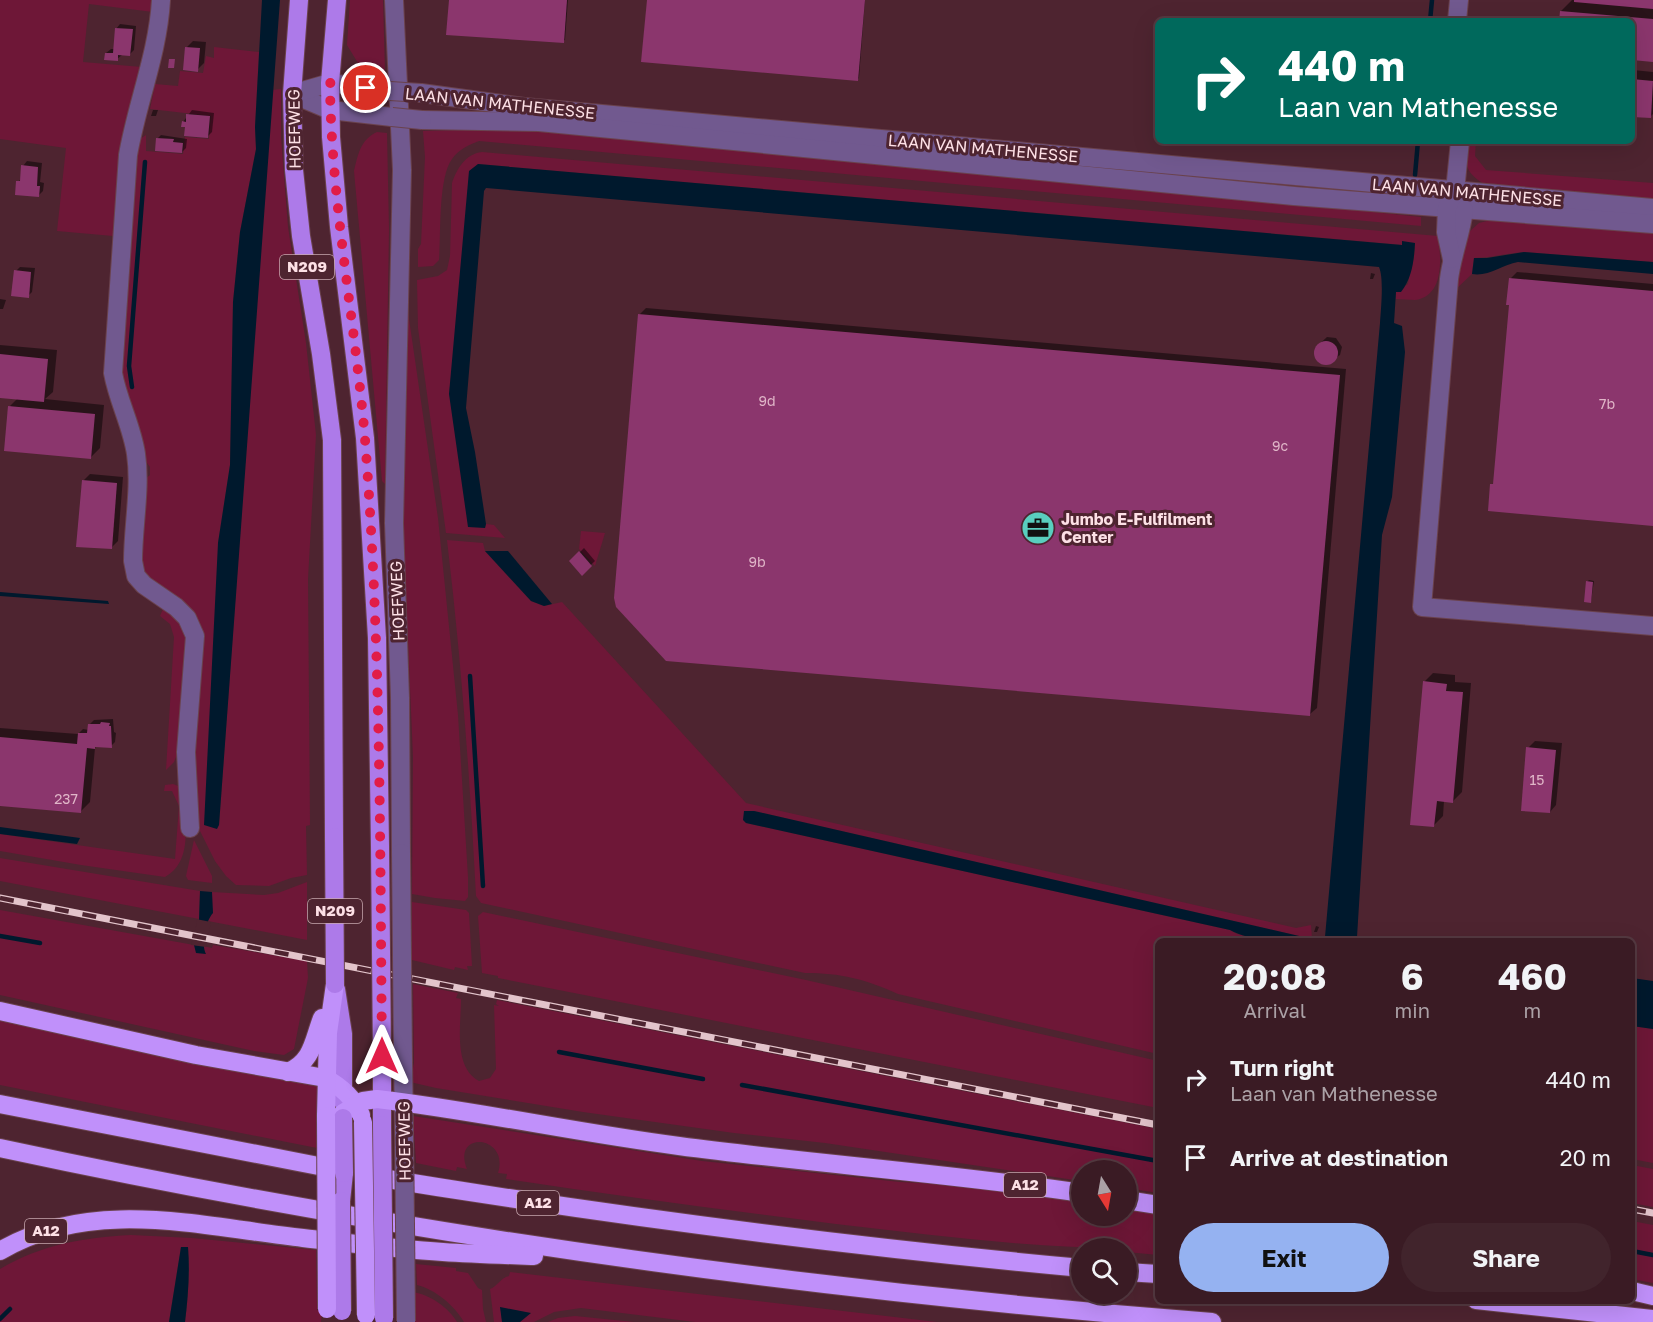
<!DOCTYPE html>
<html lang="en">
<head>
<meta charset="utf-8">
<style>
	body { margin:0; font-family:"Golos Text",sans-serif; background:#41242c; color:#f1f3f6; height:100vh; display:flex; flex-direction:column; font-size:22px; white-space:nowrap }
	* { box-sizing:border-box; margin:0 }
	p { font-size:20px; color:#aba1a6 }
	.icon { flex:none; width:33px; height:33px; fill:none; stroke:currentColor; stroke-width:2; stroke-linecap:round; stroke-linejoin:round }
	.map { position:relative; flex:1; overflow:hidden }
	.details { position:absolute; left:1155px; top:938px; width:480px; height:366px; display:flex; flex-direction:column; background:#3a1b24; border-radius:9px; box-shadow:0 6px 24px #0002,0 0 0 2px #543941 }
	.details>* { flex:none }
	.banner { position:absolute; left:1155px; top:18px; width:480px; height:126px; border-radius:9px; box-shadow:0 6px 24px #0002,0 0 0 2px #543941; background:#00695c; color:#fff; overflow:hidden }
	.needle { width:39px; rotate:169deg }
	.fabs { position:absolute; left:1071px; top:1160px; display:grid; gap:12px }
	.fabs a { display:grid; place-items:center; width:66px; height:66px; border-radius:50%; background:#3a1b24; box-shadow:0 6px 24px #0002,0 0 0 2px #543941; font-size:30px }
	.pin { position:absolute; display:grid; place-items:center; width:51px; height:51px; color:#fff; margin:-26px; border:3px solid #fff; border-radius:50%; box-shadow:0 2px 6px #0007 }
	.me { position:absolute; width:66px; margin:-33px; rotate:0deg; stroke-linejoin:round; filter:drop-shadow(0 0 4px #0008) }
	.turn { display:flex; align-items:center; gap:21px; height:126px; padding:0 24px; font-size:27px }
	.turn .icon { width:78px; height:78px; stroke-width:2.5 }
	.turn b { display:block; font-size:42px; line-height:51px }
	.eta { display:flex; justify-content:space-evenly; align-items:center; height:102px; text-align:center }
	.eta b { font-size:36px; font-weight:700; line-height:42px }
	.button { display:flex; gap:12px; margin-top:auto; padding:12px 24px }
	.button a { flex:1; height:69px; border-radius:36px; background:#95b2f1; color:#111; font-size:24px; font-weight:700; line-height:69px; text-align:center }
	.button a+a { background:#41242c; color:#f1f3f6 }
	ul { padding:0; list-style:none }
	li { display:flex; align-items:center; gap:18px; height:78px; padding:0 24px }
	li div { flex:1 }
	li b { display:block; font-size:22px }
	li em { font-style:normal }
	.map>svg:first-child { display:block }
	.green { fill:#6e1737 }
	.water { fill:#00192d }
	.pier { fill:#4e2430 }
	.shadow { fill:#0007 }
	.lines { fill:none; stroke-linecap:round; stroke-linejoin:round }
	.stream { stroke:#00192d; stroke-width:4.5 }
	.building { fill:#8b366d }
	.minor-casing { stroke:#6a424d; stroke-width:20 }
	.major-casing { stroke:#6a424d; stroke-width:20 }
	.highway-casing { stroke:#6a424d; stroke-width:20 }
	.minor { stroke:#71598f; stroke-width:18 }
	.major { stroke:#ad7ae9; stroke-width:18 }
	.highway { stroke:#c090fa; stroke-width:18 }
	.rail-casing { stroke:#e3c4cb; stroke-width:7 }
	.rail { stroke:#4e2430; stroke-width:4.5; stroke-dasharray:14; stroke-linecap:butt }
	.minor-bridge-casing { stroke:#6a424d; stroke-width:20; stroke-linecap:butt }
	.major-bridge-casing { stroke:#6a424d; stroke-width:20; stroke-linecap:butt }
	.highway-bridge-casing { stroke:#6a424d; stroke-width:20; stroke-linecap:butt }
	.minor-bridge { stroke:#71598f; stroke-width:18 }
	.major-bridge { stroke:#ad7ae9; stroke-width:18 }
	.highway-bridge { stroke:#c090fa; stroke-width:18 }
	.route { stroke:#e11d48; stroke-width:10; stroke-dasharray:0 18 }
	.labels { text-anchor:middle; stroke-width:6; stroke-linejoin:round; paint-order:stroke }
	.number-label { font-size:14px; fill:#e0b6c8 }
	.shield { fill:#4e2430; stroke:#c8a8af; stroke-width:1.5 }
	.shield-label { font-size:15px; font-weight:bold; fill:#fde0e6 }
	.street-label { font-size:16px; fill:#fde0e6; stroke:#4e2430 }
	.poi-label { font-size:16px; font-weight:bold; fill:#fde0e6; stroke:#4e2430; text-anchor:start }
</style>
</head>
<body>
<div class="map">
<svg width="1653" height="1322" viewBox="0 0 1653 1322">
	<rect width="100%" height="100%" fill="#4e2430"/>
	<g class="green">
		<path d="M0 0H154L153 12 89 4 83 62 142 67 124 126 113 236 57 231 66 148 0 139Z"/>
		<path d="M350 0H383L385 72 361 68 347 45Z"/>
		<path d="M214 47 259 52 255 127 256 149 240 232 233 302 230 465 218 543 219 825 272 90 281 89V137L288 227 306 343 316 435 308 579 310 825 306 826 307 875 291 878 269 886 236 885 226 876 215 861 197 825 194 752 202 645 148 582 140 563 144 480 150 475V467L144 459 141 435 126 399 121 381 137 141 146 135V151L183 154 185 137 209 139 211 116 150 109 155 84 178 86 180 71 203 73 206 56 214 58Z"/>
		<path d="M540 128 764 147 1421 217V226L479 141C469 145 459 149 452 159 438 178 441 235 439 260L433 266 418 267V249L421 244 425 157 423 131Z"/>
		<path d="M377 132 387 133 389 229 385 484 382 481 354 171C358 155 360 140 377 132Z"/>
		<path d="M1466 141H1476L1475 156 1486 170 1653 183V202L1484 184C1463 171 1466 163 1466 141Z"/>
		<path d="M482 152 1438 236C1441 257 1445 296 1415 300 1409 300 1402 299 1396 299V292L1408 284C1410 269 1415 259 1415 243L1402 242 1403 245 478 164 449 394 485 528 486 524 494 525 505 538 446 533 418 328 417 280 438 276 447 270 450 256 452 183C457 169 465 154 482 152Z"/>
		<path d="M1499 218 1653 229V262L1524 252C1507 253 1491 258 1474 258L1472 274 1455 290 1469 232 1479 223Z"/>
		<path d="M408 312 438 518 458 715 468 877V897L465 901 435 898 412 894 413 757 403 525Z"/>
		<path d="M581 531 605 533 595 566 579 549Z"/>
		<path d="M447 540 483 543 485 551 531 601 544 606 562 602 746 803 1296 928 1311 925 1312 939 754 811H744L746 823 1230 930 1237 934 1265 940H1158V1054L898 994C865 979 841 973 805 973L481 903 476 896C470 777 461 658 447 540Z"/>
		<path d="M163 609 179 621 188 641 178 752 174 762 166 770 174 637 170 624 160 616Z"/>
		<path d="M173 784 181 787C184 815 196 860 165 877L81 865 0 851V834L175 859 179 806 172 791H164L165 785Z"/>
		<path d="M194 840 212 876V883L188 880 186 876Z"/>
		<path d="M0 858 200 891 199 919 0 881Z"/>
		<path d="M307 882V940L208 921 212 898V892L264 895 278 893Z"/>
		<path d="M412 902 466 910 469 913 472 966H467L468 970 455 967 454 970 412 960Z"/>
		<path d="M0 910 194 945 204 951 203 946 212 948 213 945 307 961 308 978 294 1049 284 1055 254 1051 0 995Z"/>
		<path d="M483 912 806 980 1158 1061V1108L498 978V976L482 973 478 916Z"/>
		<path d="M413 984 458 993 456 998 461 999C461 1025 453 1067 479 1081L490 1078 496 1069 494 1005 499 1006 496 1004 497 1000 1158 1129V1193L1127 1188 1126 1170H1082L1081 1181 825 1143 734 1133 583 1112 436 1088 410 1082 414 1063Z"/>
		<path d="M0 1020 197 1064 319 1086 317 1148 0 1085Z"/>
		<path d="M1632 1026 1653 1029V1163L1632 1159Z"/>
		<path d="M413 1116 702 1161 900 1182 942 1184 1081 1197 1082 1215H1126L1127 1204 1158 1209V1255L1127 1252 1126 1248C1029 1248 932 1235 836 1224 726 1210 616 1196 506 1179L507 1174 498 1173C510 1135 451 1130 467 1169L457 1167 456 1171 416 1163Z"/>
		<path d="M1632 1165 1653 1169V1207L1632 1203Z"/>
		<path d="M1632 1221 1653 1225V1283L1632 1279Z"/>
		<path d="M131 1235 192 1238 316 1250 317 1310 322 1311 321 1322H185C188 1297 190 1273 188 1248L181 1247 169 1322H0V1269C43 1244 82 1238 131 1235Z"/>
		<path d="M416 1264 456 1268V1271L468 1273 478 1288 482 1290 483 1309 486 1322H464C454 1305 436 1290 417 1285Z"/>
		<path d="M510 1272 937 1322H695L581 1308 554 1312 534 1322H520L530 1313 501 1308 502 1322H494L490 1289C498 1286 500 1278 509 1276Z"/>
		<path d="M413 1292C430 1295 448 1307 457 1322H413Z"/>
		<path d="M575 1316 634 1322H548L558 1318Z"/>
	</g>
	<g class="water">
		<path d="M262 0H280L219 825 217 829 204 825 218 543 230 465 233 302 240 232 256 149 255 127Z"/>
		<path d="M478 164 1402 245V241L1415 243C1414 261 1412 278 1401 292H1396L1394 323 1402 326 1405 352 1392 497 1382 535 1357 937 1372 940C1336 941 1259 947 1230 930L746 823 743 820 744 811H754L1312 939 1325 937 1380 323C1381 309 1384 278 1379 267L486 188 484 191 466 408 475 452 486 524 485 528 468 527 449 394 469 171Z"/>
		<path d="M1524 252 1653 262V274L1518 262C1502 265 1488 277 1472 274L1474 258H1487Z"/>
		<path d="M485 551H508L552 604 544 606 531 601Z"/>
		<path d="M0 592 108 601 109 604 0 596Z"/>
		<path d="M0 827 80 838 77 844 0 834Z"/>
		<path d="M200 891 212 892 213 913C205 922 201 944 206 954L196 953 194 945 199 921Z"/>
		<path d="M1632 978 1653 981V1029L1632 1026Z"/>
		<path d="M181 1247H188C190 1273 188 1297 185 1322H169Z"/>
		<path d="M500 1307 531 1313 520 1322H502Z"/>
	</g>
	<path class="pier" d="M196 919 211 922 206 947 191 945 197 923Z"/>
	<g class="shadow">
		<path d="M451 0H568L565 40 563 41Z"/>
		<path d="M648 0H865L859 78 857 80Z"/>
		<path d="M1572 0H1653V60L1632 58V21H1560L1561 11Z"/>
		<path d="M120 24 136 26 134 50 130 54 122 55 117 59 106 53 111 49H114L116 29Z"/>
		<path d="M193 41 206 42 204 63 197 70 187 47Z"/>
		<path d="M1633 70 1653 72V114L1650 117 1632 115Z"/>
		<path d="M153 110H158L156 116H151Z"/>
		<path d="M192 110 214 113 212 132 208 136 187 126 183 122Z"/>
		<path d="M161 135 187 139 186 148 182 152 157 139Z"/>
		<path d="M27 161 42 163 40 182 44 183 43 191 39 195 18 182 22 178 23 166Z"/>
		<path d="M20 267 35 268 32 292 28 296 16 271Z"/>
		<path d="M1517 272 1653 284V524L1492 485 1494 482 1510 304V279Z"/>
		<path d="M1371 273 1375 274 1373 279H1370Z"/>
		<path d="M0 299 6 300 3 309H0Z"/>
		<path d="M646 308 1346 369 1317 708 1310 714 639 315Z"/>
		<path d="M1327 337 1336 338 1342 347 1340 355 1327 364 1318 360 1315 355V348Z"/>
		<path d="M0 345 57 350 53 392 45 399 104 405 100 448 91 457 10 406 18 398 0 397Z"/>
		<path d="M90 474 123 477 118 541 111 548 83 481Z"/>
		<path d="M584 548 595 561 582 573 571 561Z"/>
		<path d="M1589 580 1594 581 1591 601 1587 582Z"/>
		<path d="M1433 673 1455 675V682L1471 683 1462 792 1453 801H1444L1443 816 1434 825 1424 682Z"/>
		<path d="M113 719 114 732 116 733 115 742 111 746 97 745 95 748 90 802 81 811 0 805V728L78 734 83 729 89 730 90 724 94 720Z"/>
		<path d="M1535 741 1562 743 1556 805 1550 812 1528 748Z"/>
		<path d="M1316 926 1319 927 1317 932H1314Z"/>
	</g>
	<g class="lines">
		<g class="stream">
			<path d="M1430 21 1432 0"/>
			<path d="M1415 175 1418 141"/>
			<path d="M132 387 129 366 145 162"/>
			<path d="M470 676 483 886"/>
			<path d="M0 936 40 943"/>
			<path d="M559 1052 703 1079"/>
			<path d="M742 1085 1158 1161"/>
			<path d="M1632 1251 1653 1255"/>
			<path d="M0 1319 10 1309"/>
		</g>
	</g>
	<g class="building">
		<path d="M449 0H567L564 43 446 35Z"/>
		<path d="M647 0H865L858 81 641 62Z"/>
		<path d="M1574 0H1653V9L1574 2Z"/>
		<path d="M1560 11 1653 19V62L1632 60V21H1559Z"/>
		<path d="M115 28 133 29 130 56 118 55V61L104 60 105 53H113Z"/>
		<path d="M185 47 200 48 198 72 183 70Z"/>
		<path d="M169 59H175L174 68H168Z"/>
		<path d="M1632 79 1653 81 1651 118 1632 117Z"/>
		<path d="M186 114 210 116 208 138 184 136 185 127H181L182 121 186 122Z"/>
		<path d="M156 138 174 139 173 142 183 143 182 153 155 151Z"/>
		<path d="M21 165 38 167 37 186H40L39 197 15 195 16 181H20Z"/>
		<path d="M14 270 31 272 29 298 11 296Z"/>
		<path d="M1509 278 1653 291V526L1488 511 1490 484H1493L1509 305H1506Z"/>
		<path d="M638 314 1340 375 1310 716 666 661 616 607 614 598Z"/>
		<circle cx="1326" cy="353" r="12"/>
		<path d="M0 354 48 359 44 402 0 398Z"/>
		<path d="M8 406 95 414 91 459 4 451Z"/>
		<path d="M82 480 117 483 112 549 76 547Z"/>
		<path d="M579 551 592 566 582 576 569 561Z"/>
		<path d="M1586 581 1593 582 1591 603 1584 602Z"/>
		<path d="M1423 681 1447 684 1446 691 1463 692 1453 803 1437 801 1434 827 1410 825Z"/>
		<path d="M101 722 110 723 109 726H111L112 748 95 747V749L87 748 81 813 0 806V737L77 744 78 733H87L88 724H100Z"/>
		<path d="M1526 747 1556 750 1550 813 1521 811Z"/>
	</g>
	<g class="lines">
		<defs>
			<g id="minor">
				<path d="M161 0C158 53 137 103 128 155L113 373C118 401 132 426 136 454 141 488 133 526 133 561L136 576 144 585 176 607 187 618 195 636 186 752 190 828"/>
				<path d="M394 0 402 170 394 523 400 698 401 853"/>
				<path d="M1457 21 1459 0"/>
				<path d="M421 93 524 107 1653 208"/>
				<path d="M292 94 330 110 392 117"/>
				<path d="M292 94 330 83 390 91"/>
				<path d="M422 120 539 122 1294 196 1653 224"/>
				<path d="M1464 210C1461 234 1452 255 1449 279L1422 607 1653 626"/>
				<path d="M1452 259 1446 232 1447 208 1455 191 1460 141"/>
				<path d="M403 1061 404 1129"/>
			</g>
			<g id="major">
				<path d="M299 0 292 94 294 170 301 236 321 354 332 440 334 837"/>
				<path d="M337 0 330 83 331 137 339 227 365 438 377 638 380 847"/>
				<path d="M336 989 343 1034V1102"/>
				<path d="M382 1056V1125"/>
				<path d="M341 1201 344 1173"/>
			</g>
			<g id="highway">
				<path d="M0 1011 196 1055 325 1078C342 1087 354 1098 361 1115"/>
				<path d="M288 1072C313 1061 313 1041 322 1018"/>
				<path d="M0 1104 339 1170"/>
				<path d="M343 1113 363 1101 377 1099C478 1111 578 1133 679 1146 813 1164 948 1173 1082 1193"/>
				<path d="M326 1116 328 1033 335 984"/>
				<path d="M0 1148C400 1234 804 1290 1212 1322"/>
				<path d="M369 1176C606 1215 843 1246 1082 1268"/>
				<path d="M1126 1200 1158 1205"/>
				<path d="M0 1251C92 1196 204 1227 303 1238 349 1243 396 1249 443 1252 473 1254 504 1255 534 1256"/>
				<path d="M1126 1272 1158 1274"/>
				<path d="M1632 1291 1653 1296"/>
				<path d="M1476 1300 1653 1319"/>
			</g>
		</defs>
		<use href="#minor" class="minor-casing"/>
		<use href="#major" class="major-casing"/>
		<use href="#highway" class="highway-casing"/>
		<use href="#minor" class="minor"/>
		<use href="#major" class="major"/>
		<use href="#highway" class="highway"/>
		<defs>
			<g id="rail">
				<path d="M0 898 1158 1125"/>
				<path d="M1632 1209 1653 1213"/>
			</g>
		</defs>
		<use href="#rail" class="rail-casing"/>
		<use href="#rail" class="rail"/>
		<defs>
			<g id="minor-bridge">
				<path d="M390 91 421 93"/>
				<path d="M392 117 422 120"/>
				<path d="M401 853 403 1061"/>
				<path d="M404 1129 406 1321"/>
			</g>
			<g id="major-bridge">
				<path d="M334 837 335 984"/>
				<path d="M380 847 382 1056"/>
				<path d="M343 1118 344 1173"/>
				<path d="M382 1125 384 1318"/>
				<path d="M341 1201 342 1311"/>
			</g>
			<g id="highway-bridge">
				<path d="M326 1116 327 1309"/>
				<path d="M363 1122 366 1315"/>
			</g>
		</defs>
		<use href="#minor-bridge" class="minor-bridge-casing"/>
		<use href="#major-bridge" class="major-bridge-casing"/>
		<use href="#highway-bridge" class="highway-bridge-casing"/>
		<use href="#minor-bridge" class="minor-bridge"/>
		<use href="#major-bridge" class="major-bridge"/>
		<use href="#highway-bridge" class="highway-bridge"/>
	</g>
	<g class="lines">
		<path class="route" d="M366 88 330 83C331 202 355 320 365 439 381 644 380 850 382 1056"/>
	</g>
	<defs>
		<symbol id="office-disc" viewBox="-11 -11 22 22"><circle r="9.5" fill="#59cebe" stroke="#4e2430"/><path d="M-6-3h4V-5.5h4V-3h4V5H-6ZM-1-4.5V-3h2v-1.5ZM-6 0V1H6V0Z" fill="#111"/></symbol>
	</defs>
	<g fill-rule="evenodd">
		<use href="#office-disc" x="1019" y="509" width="38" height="38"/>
	</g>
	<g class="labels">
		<g class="number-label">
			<text x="767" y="406">9d</text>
			<text x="1607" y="409">7b</text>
			<text x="1280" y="451">9c</text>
			<text x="757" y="567">9b</text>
			<text x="1537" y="785">15</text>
			<text x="66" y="804">237</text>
		</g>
		<g class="shield">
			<rect x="280" y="255" width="54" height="24" rx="4.5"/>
			<rect x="308" y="899" width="54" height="24" rx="4.5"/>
			<rect x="1004" y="1173" width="42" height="24" rx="4.5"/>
			<rect x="517" y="1191" width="42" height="24" rx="4.5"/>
			<rect x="25" y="1219" width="42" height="24" rx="4.5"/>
		</g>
		<g class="shield-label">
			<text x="307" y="272">N209</text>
			<text x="335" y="916">N209</text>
			<text x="1025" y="1190">A12</text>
			<text x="538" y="1208">A12</text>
			<text x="46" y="1236">A12</text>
		</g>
		<g class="street-label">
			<text transform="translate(500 103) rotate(6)" y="6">LAAN VAN MATHENESSE</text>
			<text transform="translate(294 129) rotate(-91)" y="6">HOEFWEG</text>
			<text transform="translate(983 148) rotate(5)" y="6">LAAN VAN MATHENESSE</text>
			<text transform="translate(1467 192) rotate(5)" y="6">LAAN VAN MATHENESSE</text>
			<text transform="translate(397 601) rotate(-92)" y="6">HOEFWEG</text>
			<text transform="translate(404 1141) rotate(-91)" y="6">HOEFWEG</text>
		</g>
		<g class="poi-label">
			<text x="1061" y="525">Jumbo E-Fulfilment<tspan x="1061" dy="18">Center</tspan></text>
		</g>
	</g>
</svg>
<div class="fabs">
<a><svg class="needle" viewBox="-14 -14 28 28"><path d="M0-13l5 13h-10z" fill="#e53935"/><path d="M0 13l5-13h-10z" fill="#aba1a6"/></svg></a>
<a><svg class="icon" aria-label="search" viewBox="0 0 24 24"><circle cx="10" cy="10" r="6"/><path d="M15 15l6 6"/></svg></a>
</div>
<div class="pin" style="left:366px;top:88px;background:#d93025"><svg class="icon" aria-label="arrive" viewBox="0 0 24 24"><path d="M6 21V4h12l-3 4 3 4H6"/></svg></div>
<svg class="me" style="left:382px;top:1056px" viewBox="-20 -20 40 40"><path d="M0-17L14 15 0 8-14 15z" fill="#e11d48" stroke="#fff" stroke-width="4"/></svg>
<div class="banner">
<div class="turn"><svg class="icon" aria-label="right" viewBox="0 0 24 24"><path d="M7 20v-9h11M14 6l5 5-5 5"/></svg><div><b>440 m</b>Laan van Mathenesse</div></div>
</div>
<section class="details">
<div class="eta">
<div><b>20:08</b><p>Arrival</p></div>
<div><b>6</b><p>min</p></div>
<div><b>460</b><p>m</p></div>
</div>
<ul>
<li><svg class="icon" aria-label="right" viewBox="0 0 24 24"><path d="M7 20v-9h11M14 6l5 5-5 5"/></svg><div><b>Turn right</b><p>Laan van Mathenesse</p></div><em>440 m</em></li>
<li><svg class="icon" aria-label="arrive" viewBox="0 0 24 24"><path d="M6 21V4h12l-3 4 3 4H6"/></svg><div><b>Arrive at destination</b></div><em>20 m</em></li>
</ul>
<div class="button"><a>Exit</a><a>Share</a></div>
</section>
</div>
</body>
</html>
